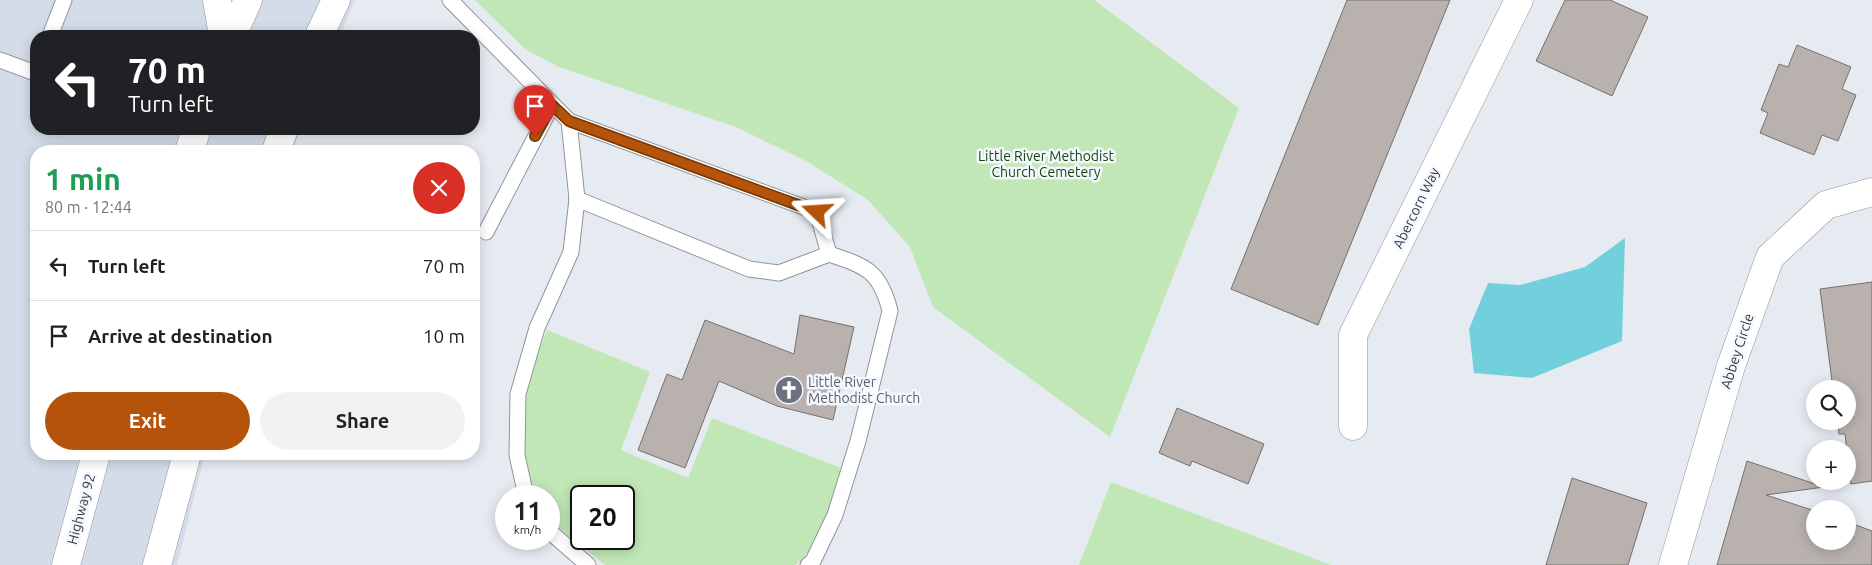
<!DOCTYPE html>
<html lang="en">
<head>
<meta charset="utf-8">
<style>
	body { margin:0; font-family:Ubuntu,sans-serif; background:#f2f2f2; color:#202124; height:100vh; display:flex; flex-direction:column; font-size:19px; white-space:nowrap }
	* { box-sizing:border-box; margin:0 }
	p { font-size:16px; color:#757577 }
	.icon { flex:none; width:28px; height:28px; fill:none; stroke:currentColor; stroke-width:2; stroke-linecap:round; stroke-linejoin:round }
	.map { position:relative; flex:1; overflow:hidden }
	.panel { position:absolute; left:30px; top:145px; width:450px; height:315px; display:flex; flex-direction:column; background:#fff; border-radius:20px; box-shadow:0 2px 12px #0003 }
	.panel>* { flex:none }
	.banner { position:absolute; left:30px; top:30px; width:450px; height:105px; border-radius:20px; box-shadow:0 2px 12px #0003; background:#202124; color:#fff; overflow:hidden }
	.tools { position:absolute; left:1806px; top:380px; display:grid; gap:10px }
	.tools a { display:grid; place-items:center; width:50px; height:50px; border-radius:50%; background:#fff; box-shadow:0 2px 12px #0003; font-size:25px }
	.speed { position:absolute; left:495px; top:485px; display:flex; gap:10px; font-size:25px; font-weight:700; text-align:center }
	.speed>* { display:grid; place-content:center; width:65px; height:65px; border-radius:50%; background:#fff; box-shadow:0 2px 12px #0003; line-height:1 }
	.speed small { font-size:12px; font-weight:400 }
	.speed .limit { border:2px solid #111; border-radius:8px; background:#fff; color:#111 }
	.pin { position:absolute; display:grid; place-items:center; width:42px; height:42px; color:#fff; margin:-51px -21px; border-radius:50% 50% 50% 0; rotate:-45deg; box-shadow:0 0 5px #0007 }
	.pin .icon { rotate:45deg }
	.me { position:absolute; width:55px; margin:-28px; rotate:290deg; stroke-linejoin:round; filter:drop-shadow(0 0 4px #0008) }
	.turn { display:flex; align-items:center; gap:18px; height:105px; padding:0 15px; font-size:22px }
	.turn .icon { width:65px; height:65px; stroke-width:2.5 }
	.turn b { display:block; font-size:35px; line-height:42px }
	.round { display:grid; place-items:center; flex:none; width:52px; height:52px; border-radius:26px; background:#f2f2f2 }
	.head { display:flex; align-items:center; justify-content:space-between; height:85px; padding:0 15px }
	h1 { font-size:30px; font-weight:700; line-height:38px; color:#1e9e55 }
	.action { display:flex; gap:10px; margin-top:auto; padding:10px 15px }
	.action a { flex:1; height:58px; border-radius:30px; background:#b45309; color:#fff; font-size:20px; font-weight:700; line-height:58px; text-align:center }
	.action a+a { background:#f2f2f2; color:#202124 }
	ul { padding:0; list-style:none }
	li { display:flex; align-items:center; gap:15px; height:70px; padding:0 15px; border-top:1px solid #e0e0e0 }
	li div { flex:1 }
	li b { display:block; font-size:19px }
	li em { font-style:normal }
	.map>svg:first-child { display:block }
	.built { fill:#d4dce9 }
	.green { fill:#c1e7b7; fill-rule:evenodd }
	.water { fill:#72d0dc }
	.building { fill:#b8b1ad; stroke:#77706c }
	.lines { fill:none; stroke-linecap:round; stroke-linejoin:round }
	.lane-casing { stroke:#90949a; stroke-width:17 }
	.street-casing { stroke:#90949a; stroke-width:29 }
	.primary-casing { stroke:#90949a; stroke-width:29 }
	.lane { stroke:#fff; stroke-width:15 }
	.street { stroke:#fff; stroke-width:28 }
	.primary { stroke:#fff; stroke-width:28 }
	.route-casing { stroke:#753606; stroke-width:12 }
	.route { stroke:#b45309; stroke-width:9 }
	.labels { text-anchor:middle; stroke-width:5; stroke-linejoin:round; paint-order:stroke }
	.park-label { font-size:14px; fill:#19440c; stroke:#f4f8ff }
	.street-label { font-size:14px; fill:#3a3c3f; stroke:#f4f8ff }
	.worship-label { font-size:14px; fill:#5b616d; stroke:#f4f8ff; text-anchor:start }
</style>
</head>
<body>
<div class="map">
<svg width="1872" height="565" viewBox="0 0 1872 565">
	<rect width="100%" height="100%" fill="#e6ebf2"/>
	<path class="built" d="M0 0H355L340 36H36V129H300L293 151H36V454H205L177 565H0Z"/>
	<g class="green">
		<path d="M475 0H1094L1239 108 1110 437 933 307 910 247 868 200 808 162 736 127 559 67 525 49Z"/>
		<path d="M547 330 650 372 621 450 688 478 712 418 841 468C831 502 824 542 795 565H605L559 528 549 513V496H537L530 487 522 431 529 378ZM581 496H624V539H581Z"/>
		<path d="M1111 482 1331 565H1079Z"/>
	</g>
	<path class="water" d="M1625 238 1622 341 1532 378 1474 373 1469 329 1488 283 1520 285 1585 267Z"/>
	<g class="building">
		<path d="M1347 0H1450L1318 325 1231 289Z"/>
		<path d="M1565 0H1610L1648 17 1612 96 1536 61Z"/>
		<path d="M1797 45 1851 67 1842 89 1856 95 1838 141 1822 135 1814 155 1760 133 1768 113 1761 110 1779 64 1788 67Z"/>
		<path d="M1872 282V481L1851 484 1845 434H1839L1838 421H1848V389H1833L1820 289Z"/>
		<path d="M800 315 854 327 833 420 777 406 719 381 685 468 638 450 667 374 682 380 705 320 794 354Z"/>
		<path d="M1177 408 1264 444 1248 484 1192 461 1190 466 1159 453Z"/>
		<path d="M1747 461 1824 487 1766 495 1815 511V541H1848V522L1872 531V565H1717Z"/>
		<path d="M1572 478 1647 503 1628 565H1546Z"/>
	</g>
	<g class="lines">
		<defs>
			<g id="lane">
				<path d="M450 0 569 121 577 199 571 252 537 328 518 394 517 455 526 496"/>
				<path d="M50 36 64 0"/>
				<path d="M0 60 35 73 36 71"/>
				<path d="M569 121 817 212 829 254"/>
				<path d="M577 199 749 269 779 273 829 254C865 266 880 270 890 311L858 441 835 515 813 561 808 565"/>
				<path d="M486 232 552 105"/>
				<path d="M549 531 588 565"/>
			</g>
			<g id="street">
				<path d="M1353 426V335L1519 0"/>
				<path d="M1673 565 1731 366 1770 257 1826 205 1872 192"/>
			</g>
			<g id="primary">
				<path d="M217 0 223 36"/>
				<path d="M232 36 248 0"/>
				<path d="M319 36 336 0"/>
				<path d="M189 151 197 129"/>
				<path d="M276 151 284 129"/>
				<path d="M66 565 96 454"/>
				<path d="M157 565 187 454"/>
			</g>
		</defs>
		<use href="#lane" class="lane-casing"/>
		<use href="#street" class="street-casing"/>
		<use href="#primary" class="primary-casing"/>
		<use href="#lane" class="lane"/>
		<use href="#street" class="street"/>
		<use href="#primary" class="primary"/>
	</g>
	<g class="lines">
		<defs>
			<path id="route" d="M535 136 552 105 569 121 817 212"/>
		</defs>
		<use href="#route" class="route-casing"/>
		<use href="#route" class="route"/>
	</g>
	<defs>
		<symbol id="church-disc" viewBox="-11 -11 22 22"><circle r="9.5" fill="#6b7280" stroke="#f4f8ff"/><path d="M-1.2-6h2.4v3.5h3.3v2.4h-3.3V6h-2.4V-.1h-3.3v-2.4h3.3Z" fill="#fff"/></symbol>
	</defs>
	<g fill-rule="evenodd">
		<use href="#church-disc" x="773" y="374" width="32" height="32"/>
	</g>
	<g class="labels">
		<g class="park-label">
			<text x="1046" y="161">Little River Methodist<tspan x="1046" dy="16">Church Cemetery</tspan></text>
		</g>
		<g class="street-label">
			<text transform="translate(1416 208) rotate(-64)" y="5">Abercorn Way</text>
			<text transform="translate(1737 351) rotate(-72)" y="5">Abbey Circle</text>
			<text transform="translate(81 509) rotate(-75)" y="5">Highway 92</text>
		</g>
		<g class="worship-label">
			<text x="808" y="387">Little River<tspan x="808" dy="16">Methodist Church</tspan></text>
		</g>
	</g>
</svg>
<div class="tools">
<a><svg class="icon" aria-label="search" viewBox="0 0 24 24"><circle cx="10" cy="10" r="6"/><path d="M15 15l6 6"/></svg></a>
<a>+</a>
<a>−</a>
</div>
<div class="speed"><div>11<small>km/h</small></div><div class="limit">20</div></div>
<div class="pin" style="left:535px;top:136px;background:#d93025"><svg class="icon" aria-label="arrive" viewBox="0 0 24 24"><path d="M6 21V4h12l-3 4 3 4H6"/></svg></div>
<svg class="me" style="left:817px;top:212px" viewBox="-20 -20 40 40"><path d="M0-17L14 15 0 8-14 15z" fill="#b45309" stroke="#fff" stroke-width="4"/></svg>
<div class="banner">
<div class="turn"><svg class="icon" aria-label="left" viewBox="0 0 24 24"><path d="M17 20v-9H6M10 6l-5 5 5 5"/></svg><div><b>70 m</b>Turn left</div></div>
</div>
<section class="panel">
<div class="head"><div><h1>1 min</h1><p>80 m · 12:44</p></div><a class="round" style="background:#d93025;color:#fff"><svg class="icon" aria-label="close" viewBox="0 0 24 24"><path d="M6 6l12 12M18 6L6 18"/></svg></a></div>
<ul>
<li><svg class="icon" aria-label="left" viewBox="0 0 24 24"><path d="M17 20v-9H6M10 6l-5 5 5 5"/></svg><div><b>Turn left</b></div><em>70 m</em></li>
<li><svg class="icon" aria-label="arrive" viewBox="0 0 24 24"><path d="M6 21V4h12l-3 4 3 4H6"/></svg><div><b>Arrive at destination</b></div><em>10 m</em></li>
</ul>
<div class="action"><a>Exit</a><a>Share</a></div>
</section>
</div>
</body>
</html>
